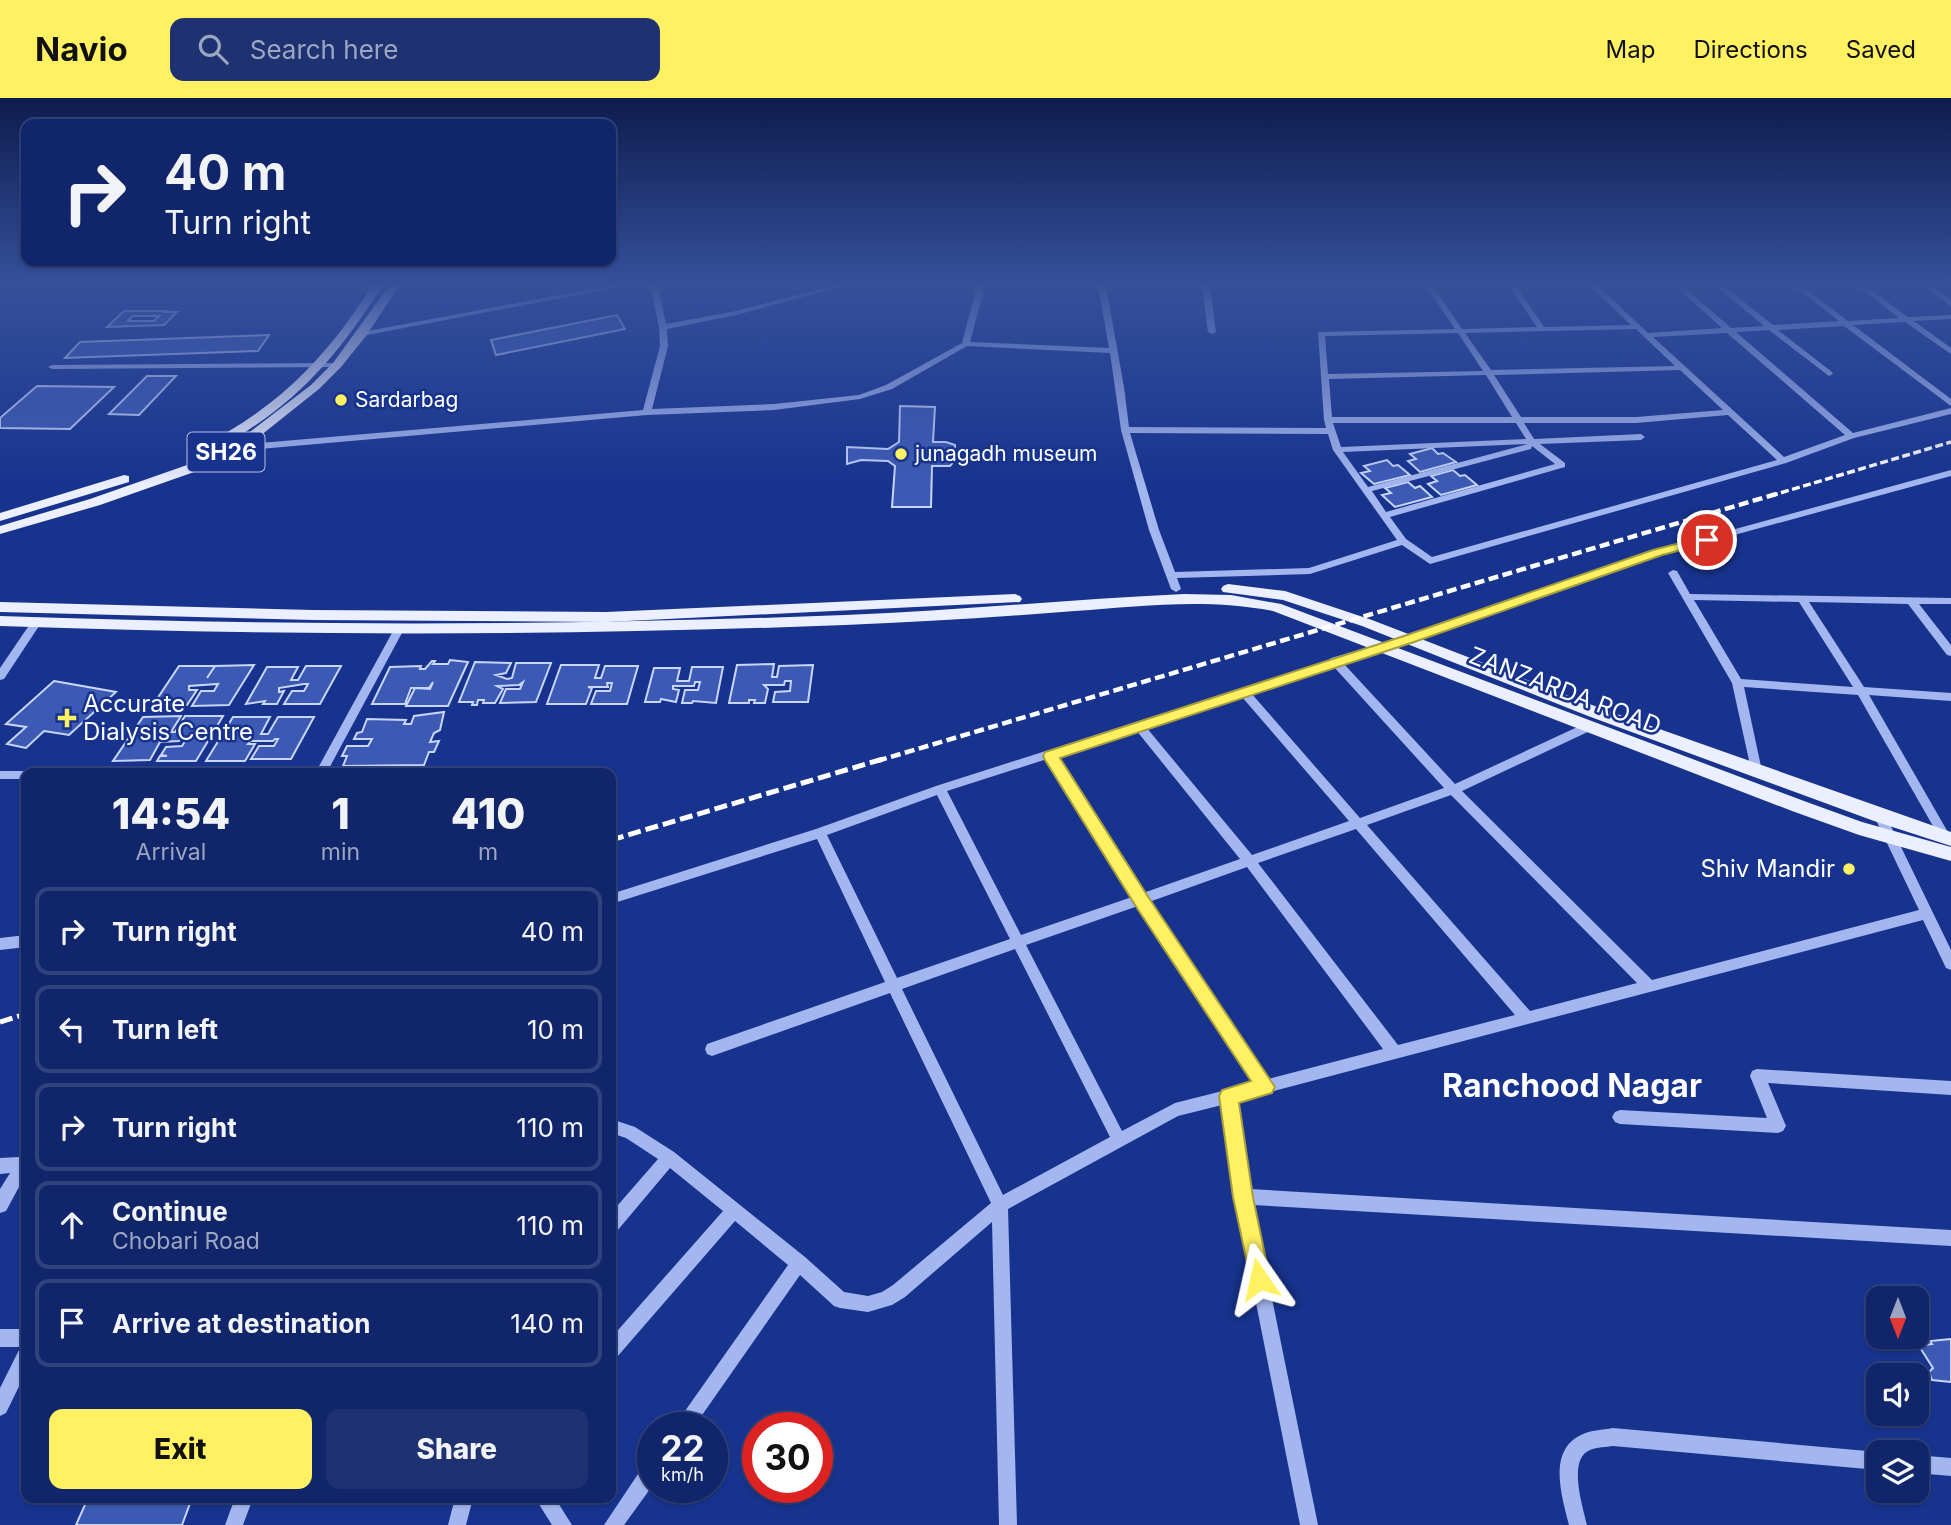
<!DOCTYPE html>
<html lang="en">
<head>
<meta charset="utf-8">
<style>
	body { margin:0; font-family:Inter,sans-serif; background:#1e3272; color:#f1f3f6; height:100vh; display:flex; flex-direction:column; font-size:26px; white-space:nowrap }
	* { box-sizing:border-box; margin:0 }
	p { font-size:23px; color:#9ca5c1 }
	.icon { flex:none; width:38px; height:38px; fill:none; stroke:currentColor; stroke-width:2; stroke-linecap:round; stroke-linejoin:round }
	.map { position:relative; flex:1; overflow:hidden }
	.drawer { position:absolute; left:21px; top:670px; width:595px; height:735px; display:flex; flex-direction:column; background:#11266a; border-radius:14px; box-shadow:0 2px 5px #0004,0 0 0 2px #30437e }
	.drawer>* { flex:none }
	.top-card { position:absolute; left:21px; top:21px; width:595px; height:147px; border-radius:14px; box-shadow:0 2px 5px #0004,0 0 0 2px #30437e; background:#11266a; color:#f1f3f6; overflow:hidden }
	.needle { width:46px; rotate:180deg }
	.tools { position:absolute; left:1866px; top:1188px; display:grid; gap:14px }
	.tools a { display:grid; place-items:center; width:63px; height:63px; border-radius:14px; background:#11266a; box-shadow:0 2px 5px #0004,0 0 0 2px #30437e; font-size:35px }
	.speed { position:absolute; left:637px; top:1314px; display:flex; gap:14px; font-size:35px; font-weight:700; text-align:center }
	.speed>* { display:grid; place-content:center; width:91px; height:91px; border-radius:50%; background:#11266a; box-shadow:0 2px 5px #0004,0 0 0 2px #30437e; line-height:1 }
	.speed small { font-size:18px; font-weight:400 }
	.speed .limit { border:10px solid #d22; background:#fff; color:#111 }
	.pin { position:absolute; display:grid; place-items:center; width:60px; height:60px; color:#fff; margin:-30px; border:4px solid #fff; border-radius:50%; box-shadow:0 2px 7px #0007 }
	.me { position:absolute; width:77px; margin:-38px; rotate:349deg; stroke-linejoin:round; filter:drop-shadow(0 0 5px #0008) }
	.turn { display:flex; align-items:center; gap:24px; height:147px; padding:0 28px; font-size:32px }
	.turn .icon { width:91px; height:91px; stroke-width:2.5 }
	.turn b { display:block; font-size:49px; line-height:60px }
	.eta { display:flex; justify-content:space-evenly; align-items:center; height:119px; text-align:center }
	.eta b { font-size:42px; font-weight:800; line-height:49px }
	.cta { display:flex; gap:14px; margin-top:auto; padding:14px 28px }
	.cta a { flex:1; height:80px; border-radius:14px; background:#fff161; color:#111; font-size:28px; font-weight:800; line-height:80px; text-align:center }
	.cta a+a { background:#1e3272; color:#f1f3f6 }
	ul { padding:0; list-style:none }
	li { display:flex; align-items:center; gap:21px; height:88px; margin:0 14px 10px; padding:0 14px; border:4px solid #30437e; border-radius:14px }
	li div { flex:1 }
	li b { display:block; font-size:26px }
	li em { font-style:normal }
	header { display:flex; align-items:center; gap:42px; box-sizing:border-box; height:98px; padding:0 35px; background:#fff161; color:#111 }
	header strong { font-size:33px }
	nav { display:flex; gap:38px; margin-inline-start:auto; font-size:24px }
	.search { width:490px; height:63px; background:#1e3272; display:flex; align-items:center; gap:18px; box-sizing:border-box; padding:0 24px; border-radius:14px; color:#9ca5c1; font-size:26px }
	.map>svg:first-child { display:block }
	.building { fill:#3c59b4; stroke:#c9d6fb; stroke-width:2; fill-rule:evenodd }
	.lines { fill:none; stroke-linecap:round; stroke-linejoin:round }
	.minor { fill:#a3b6ef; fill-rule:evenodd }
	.major { fill:#ebefff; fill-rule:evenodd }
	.rail-far2 { stroke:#fff; stroke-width:3.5; stroke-dasharray:8 3.5; stroke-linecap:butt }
	.rail-far1 { stroke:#fff; stroke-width:4.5; stroke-dasharray:10 4.5; stroke-linecap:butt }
	.rail { stroke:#fff; stroke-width:5; stroke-dasharray:13 5; stroke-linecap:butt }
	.route { fill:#fff161; stroke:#a69d3f; stroke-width:2 }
	.poi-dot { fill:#fff161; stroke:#17338e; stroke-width:2.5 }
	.labels { text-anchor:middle; stroke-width:5; stroke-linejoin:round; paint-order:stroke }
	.far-poi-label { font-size:21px; fill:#fff; stroke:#17338e; text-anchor:start }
	.shield { fill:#17338e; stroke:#b9c2dd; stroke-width:2 }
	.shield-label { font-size:23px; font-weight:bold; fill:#fff }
	.street-label { font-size:24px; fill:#fff; stroke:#17338e }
	.poi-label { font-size:24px; fill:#fff; stroke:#17338e; text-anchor:start }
	.near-neighbourhood-label { font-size:32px; font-weight:bold; fill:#fff; stroke:#17338e }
</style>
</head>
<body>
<header>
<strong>Navio</strong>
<div class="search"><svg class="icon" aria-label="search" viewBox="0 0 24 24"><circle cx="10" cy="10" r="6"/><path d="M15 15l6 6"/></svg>Search here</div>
<nav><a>Map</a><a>Directions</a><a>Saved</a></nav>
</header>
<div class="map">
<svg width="1951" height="1427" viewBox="0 0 1951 1427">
	<rect width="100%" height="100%" fill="#17338e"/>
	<g class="building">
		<path d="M124 213H166L165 214H177L164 227 107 229ZM133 218H159L154 223H128Z"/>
		<path d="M617 217 625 231 496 257 491 242Z"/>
		<path d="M269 237 258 253 65 260 80 244Z"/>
		<path d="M147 278H176L139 317 109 316Z"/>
		<path d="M37 288 114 289 70 331 0 330V320Z"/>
		<path d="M900 308 935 309 933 344H946L955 347V362L950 368H932L931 409H892L895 368 888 363 861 362 847 366V349L888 351 899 344Z"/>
		<path d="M1432 350 1438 356 1443 355 1456 364 1420 374 1408 363 1416 361 1410 356Z"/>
		<path d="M1387 362 1393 368 1398 367 1410 377 1374 386 1361 375 1370 373 1364 368Z"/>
		<path d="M1453 372 1460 378 1465 377 1477 387 1441 397 1428 386 1437 383 1431 378Z"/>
		<path d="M1408 384 1415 390 1420 388 1432 399 1395 409 1382 397 1391 395 1385 390Z"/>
		<path d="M450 562 468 564 448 608H406L415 590 430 591 433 584 429 590H411L405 606H372L390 569 421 568 420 571H425L432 563H435L433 566H448Z"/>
		<path d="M475 564 511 565 506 575 496 577 507 581 512 580 516 565H551L536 604 500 605 506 591H520L523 584 519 587 497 588 503 591 495 605H483L484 602H478L477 607H472L473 604H459Z"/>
		<path d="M774 566 772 579H777L779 568 813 567 808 604H773L775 594 790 593 791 583H785L784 587H764L768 591 765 605H754L755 602H749V605H729L737 567Z"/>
		<path d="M254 567 229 607 192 608 201 593H214L218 586 189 588V592H197L187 607H153L179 568H215L207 580 215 568Z"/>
		<path d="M561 567H599L595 580H601L605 568H638L627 606H591L596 593H610L612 585H607L608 589H588L592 590 586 606H547Z"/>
		<path d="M306 568H341L320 606H284L292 593H304L308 586H304L279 590V594L284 593 277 606H263L265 603 246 606 267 569H298L291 582H298Z"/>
		<path d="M692 569H723L716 605 693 603 692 605H682L685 592H698L700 584H695L694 588H673V591L679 592 676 604 661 601 660 604H645L654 570H680L677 583H689Z"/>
		<path d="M54 583 116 594 69 637 44 633 26 650 7 646 26 629 6 626Z"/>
		<path d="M444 614 440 632 434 635 430 644 439 643 434 654H429L424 667 343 668 347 658H342L347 648H368L372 641H354L357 635 362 634 367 621 406 622 404 626H411L414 618Z"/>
		<path d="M181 618 171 634H175L185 618H223L196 663H157L160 658H167L161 657 166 649 182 648 187 640H181L179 643 160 644 150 662 113 663 143 619Z"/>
		<path d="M233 619H270L261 636H268L278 619H314L291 661H251L259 648H274L278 641H275L273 643H250L248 646H255L245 663H206Z"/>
		<path d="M1951 1241V1284L1932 1282 1929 1274 1933 1270 1919 1248 1932 1246 1930 1243Z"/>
		<path d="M88 1400H192L182 1427H76Z"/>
	</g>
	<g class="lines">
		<g class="minor">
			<path d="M608 188H625L362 238 358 236 362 234Z"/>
			<path d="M650 188H658L666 226 736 213 831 188H844L736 217 667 231 668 248 652 311 774 306 859 297 886 287 962 245 977 188H985L970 244 1109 250 1098 188H1106L1124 289 1129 329 1326 330 1324 322 1318 234 1455 231 1426 188H1433L1462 231 1537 229 1509 188H1516L1544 229 1631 227 1590 188H1598L1648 235 1722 230 1675 188H1683L1731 230 1764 228 1716 188H1724L1773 227 1839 223 1794 188H1802L1848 223 1899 220 1858 188H1866L1908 219 1951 217V221L1914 223 1951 250V256L1905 224 1853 227 1951 301V308L1844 228 1778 232 1832 274 1833 276 1829 278 1769 232 1736 234 1853 335 1951 310V316L1854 340 1786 365 1430 466 1402 447 1310 476 1177 480 1181 491 1176 494 1171 491 1149 432 1121 332 1110 255 967 248 892 291 860 301 774 312 647 317 237 353 215 350 211 347 215 344 237 347 643 312 660 248 659 229ZM1636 231 1675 268 1491 272 1465 235ZM1458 235 1483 273 1328 276 1325 238ZM1727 235 1845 337 1784 359 1653 239ZM1680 272 1723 312 1636 319H1521L1494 277ZM1486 277 1512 319H1332L1329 281ZM1728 317 1777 362 1432 459 1406 441 1390 419 1565 369V365L1540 346 1641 342 1645 339 1641 336 1534 341 1524 325H1636ZM1333 325H1516L1526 341 1341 349ZM1130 335 1328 336 1333 352 1397 442 1309 470 1175 474 1159 432ZM1528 346 1368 389 1343 354ZM1532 348 1555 366 1386 414 1372 393 1531 351Z"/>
			<path d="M1202 188H1210L1216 234 1212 236 1208 234Z"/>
			<path d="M1924 188H1932L1951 202V208Z"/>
			<path d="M337 265 341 267 340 269 52 271 48 269 52 267Z"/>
			<path d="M1951 372V378L1661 457 1344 566 1455 686 1586 625H1594L1596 628 1594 631 1462 693 1652 882 1919 812 1874 718 1876 715H1884L1886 718 1951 852V872L1946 870 1923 822 1236 1003 1250 1091 1951 1132V1148L1253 1107 1318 1427H1300L1235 1099 1222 1007 1178 1018 1008 1111 1017 1427H999L992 1124 905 1199 892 1207 868 1214 840 1210 834 1208 800 1177 693 1330H673L788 1167 735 1123 617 1259 611 1262V1240L723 1113 670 1070 617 1133 611 1135V1115L658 1061 626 1040 611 1035V1021L635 1029 674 1054 805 1159 844 1194 868 1198 882 1194 893 1187 991 1105 890 895 712 958 707 956 705 951 707 946 885 884 817 741 611 806V796L816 731 936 688 1330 562 1331 560 1405 539 1655 453ZM1334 569 1444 690 1360 720 1251 595ZM1242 599 1349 723 1252 757 1146 629ZM1136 632 1240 761 1143 795 1057 658ZM1047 661 1132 799 1021 837 947 693ZM937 697 1010 841 897 880 827 737ZM1451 697 1637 885 1530 913 1367 727ZM1356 731 1515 917 1398 947 1258 765ZM1247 769 1383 951 1268 981 1149 804ZM1138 808 1254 985 1175 1005 1122 1033 1026 847ZM1015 851 1110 1039 1003 1097 902 891Z"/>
			<path d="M1673 472 1677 473 1690 496 1951 500V506H1919L1951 547V558L1947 557 1908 506 1809 504 1864 589 1951 595V603L1869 597 1949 736 1951 739 1949 742H1941L1858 597 1744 589 1762 673 1760 676H1752L1732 585 1668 475ZM1694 502 1799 504 1853 589 1741 581Z"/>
			<path d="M36 522 41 525 4 581 0 582V570L32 523Z"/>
			<path d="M398 530 403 533 326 676H164L170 672 318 670 393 533Z"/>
			<path d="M0 673H26L31 676H26V681H0Z"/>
			<path d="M26 837V849L0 852V840Z"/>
			<path d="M1757 971 1951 983V997L1768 985 1786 1028 1783 1033 1778 1035 1620 1026 1615 1024 1612 1019 1615 1014 1620 1012 1767 1020 1750 978 1752 973Z"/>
			<path d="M26 1054V1076L6 1113 0 1115V1091L10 1075 0 1076V1060L19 1059 21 1056Z"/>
			<path d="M0 1231H26V1274L6 1315 0 1318V1290L20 1250 23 1249H0Z"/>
			<path d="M1613 1330 1878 1354H1880H1878V1372L1613 1348C1606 1349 1597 1349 1590 1352 1567 1361 1583 1409 1587 1427H1569C1562 1399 1547 1353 1581 1337 1591 1332 1602 1332 1613 1330Z"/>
			<path d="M1916 1357 1951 1360V1378L1916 1375Z"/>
			<path d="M653 1362V1387L624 1427H604L646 1364Z"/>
			<path d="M235 1400H253L243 1427H225Z"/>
			<path d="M455 1400H473L466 1427H448Z"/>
			<path d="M535 1400H555L572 1427H552Z"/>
		</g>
		<g class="major">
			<path d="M372 188H382C342 252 302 300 237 339 227 346 211 358 199 356V350C279 308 323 264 372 188Z"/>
			<path d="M389 188H399L366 238 341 269 319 291 241 353 197 373 100 407 0 436V428L90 401 187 367 233 347 311 287 333 265Z"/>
			<path d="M124 377 129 378V384L0 423V415Z"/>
			<path d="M1228 486 1285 493 1372 522 1600 610 1951 734V748L1874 723 1588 618 1362 528 1283 502 1223 494 1221 491 1223 488Z"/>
			<path d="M1015 496 1020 498 1022 501 1020 504 606 524 313 522 0 514V504L313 512 606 514Z"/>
			<path d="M1184 496 1231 497 1281 506 1804 703 1862 724 1951 749V763L1859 737 1792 713 1273 513C1207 500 1141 508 1075 513 998 519 922 524 845 527 563 538 282 538 0 528V518C282 528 563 528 845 517 958 513 1071 501 1184 496Z"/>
		</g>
		<path class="rail-far2" d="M1770 398 1951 344"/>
		<path class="rail-far1" d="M877 663 1776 396"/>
		<g class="rail">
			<path d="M611 742 883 661"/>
			<path d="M0 924 26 916"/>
		</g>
	</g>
	<linearGradient id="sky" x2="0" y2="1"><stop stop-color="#0d1c4e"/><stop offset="0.48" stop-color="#36509b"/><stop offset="1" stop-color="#36509b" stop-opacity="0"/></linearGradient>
	<rect width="1951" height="388" fill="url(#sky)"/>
	<path class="route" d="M1707 438 1713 442 1712 444 1662 457 1414 544 1060 660 1147 797 1275 989 1272 995 1239 1005 1253 1099 1270 1181 1267 1188 1259 1192 1252 1188 1233 1099 1219 998 1222 992 1251 983 1135 807 1045 662 1043 658 1045 654 1404 538 1653 452Z"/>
	<g class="poi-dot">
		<circle cx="341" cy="302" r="7"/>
		<circle cx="901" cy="356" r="7"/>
		<path d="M63.5 609.5h7v7h7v7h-7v7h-7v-7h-7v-7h7z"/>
		<circle cx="1849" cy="771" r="7"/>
	</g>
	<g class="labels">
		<g class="far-poi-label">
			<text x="355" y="309">Sardarbag</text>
			<text x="915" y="363">junagadh museum</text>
		</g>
		<rect class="shield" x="187.5" y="334.5" width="77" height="39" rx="5"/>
		<g class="shield-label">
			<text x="226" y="362">SH26</text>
		</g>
		<g class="street-label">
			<text transform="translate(1565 593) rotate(21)" y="8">ZANZARDA ROAD</text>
		</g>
		<g class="poi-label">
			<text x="83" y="614">Accurate<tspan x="83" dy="28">Dialysis Centre</tspan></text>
			<text x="1835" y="779" text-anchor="end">Shiv Mandir</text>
		</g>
		<g class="near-neighbourhood-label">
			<text x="1572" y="999">Ranchood Nagar</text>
		</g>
	</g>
</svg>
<div class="tools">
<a><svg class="needle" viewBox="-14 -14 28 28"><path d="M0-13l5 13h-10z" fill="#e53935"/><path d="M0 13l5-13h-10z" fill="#9ca5c1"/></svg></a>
<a><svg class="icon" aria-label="sound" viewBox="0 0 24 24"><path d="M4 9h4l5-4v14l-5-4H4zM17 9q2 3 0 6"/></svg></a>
<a><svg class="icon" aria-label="layers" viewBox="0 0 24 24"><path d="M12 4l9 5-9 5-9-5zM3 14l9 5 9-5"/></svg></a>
</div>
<div class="speed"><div>22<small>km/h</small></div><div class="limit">30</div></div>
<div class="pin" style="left:1707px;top:442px;background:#d93025"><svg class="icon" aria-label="arrive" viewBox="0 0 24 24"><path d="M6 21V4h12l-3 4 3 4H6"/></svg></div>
<svg class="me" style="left:1259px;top:1181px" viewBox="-20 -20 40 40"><path d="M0-17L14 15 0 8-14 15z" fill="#fff161" stroke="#fff" stroke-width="4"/></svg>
<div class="top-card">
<div class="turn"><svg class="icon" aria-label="right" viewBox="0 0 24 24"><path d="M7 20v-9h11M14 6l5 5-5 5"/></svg><div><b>40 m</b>Turn right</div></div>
</div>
<section class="drawer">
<div class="eta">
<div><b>14:54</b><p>Arrival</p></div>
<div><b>1</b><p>min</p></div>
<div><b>410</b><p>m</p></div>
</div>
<ul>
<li><svg class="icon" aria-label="right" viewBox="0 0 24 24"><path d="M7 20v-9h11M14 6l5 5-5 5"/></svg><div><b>Turn right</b></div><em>40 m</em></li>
<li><svg class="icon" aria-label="left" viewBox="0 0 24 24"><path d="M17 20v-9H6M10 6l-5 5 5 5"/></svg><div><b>Turn left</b></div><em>10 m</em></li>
<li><svg class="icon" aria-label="right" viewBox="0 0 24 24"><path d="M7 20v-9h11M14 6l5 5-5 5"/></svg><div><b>Turn right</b></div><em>110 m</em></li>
<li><svg class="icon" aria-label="ahead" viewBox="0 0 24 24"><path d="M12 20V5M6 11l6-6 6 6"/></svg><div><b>Continue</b><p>Chobari Road</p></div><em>110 m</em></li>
<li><svg class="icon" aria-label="arrive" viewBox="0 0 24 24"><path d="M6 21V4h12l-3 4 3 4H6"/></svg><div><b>Arrive at destination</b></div><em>140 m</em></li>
</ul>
<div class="cta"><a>Exit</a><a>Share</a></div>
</section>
</div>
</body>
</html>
